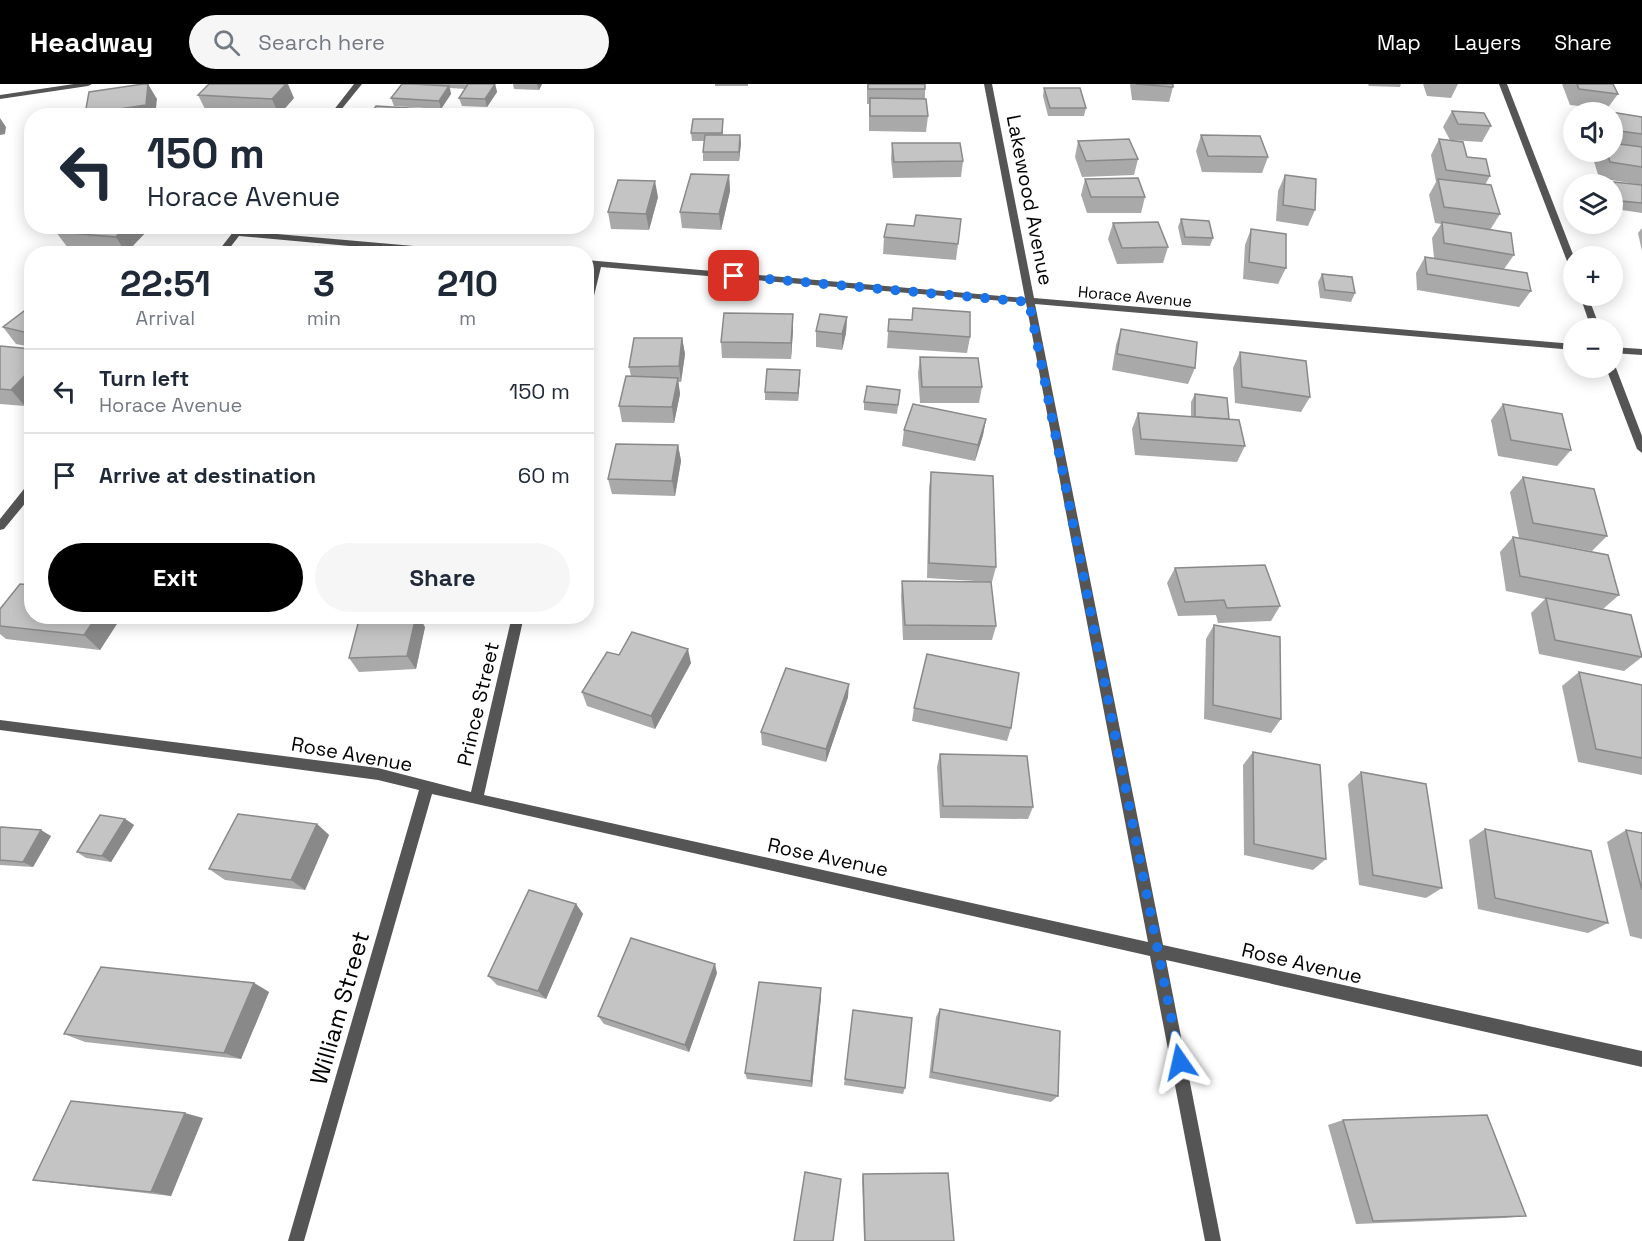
<!DOCTYPE html>
<html lang="en">
<head>
<meta charset="utf-8">
<style>
	body { margin:0; font-family:"Space Grotesk",sans-serif; background:#f6f6f7; color:#1f2937; height:100vh; display:flex; flex-direction:column; font-size:22px; white-space:nowrap }
	* { box-sizing:border-box; margin:0 }
	p { font-size:20px; color:#747a83 }
	.icon { flex:none; width:33px; height:33px; fill:none; stroke:currentColor; stroke-width:2; stroke-linecap:round; stroke-linejoin:round }
	.map { position:relative; flex:1; overflow:hidden }
	.sheet { position:absolute; left:24px; top:162px; width:570px; height:378px; display:flex; flex-direction:column; background:#fff; border-radius:24px; box-shadow:0 3px 15px #0003 }
	.sheet>* { flex:none }
	.banner { position:absolute; left:24px; top:24px; width:570px; height:126px; border-radius:24px; box-shadow:0 3px 15px #0003; background:#fff; color:#1f2937; overflow:hidden }
	.fabs { position:absolute; left:1563px; top:18px; display:grid; gap:12px }
	.fabs a { display:grid; place-items:center; width:60px; height:60px; border-radius:50%; background:#fff; box-shadow:0 3px 15px #0003; font-size:30px }
	.pin { position:absolute; display:grid; place-items:center; width:51px; height:51px; color:#fff; margin:-26px; border-radius:12px; box-shadow:0 3px 9px #0006 }
	.me { position:absolute; width:66px; margin:-33px; rotate:349deg; stroke-linejoin:round; filter:drop-shadow(0 0 4px #0008) }
	.turn { display:flex; align-items:center; gap:21px; height:126px; padding:0 24px; font-size:27px }
	.turn .icon { width:78px; height:78px; stroke-width:2.5 }
	.turn b { display:block; font-size:42px; line-height:51px }
	.eta { display:flex; justify-content:space-evenly; align-items:center; height:102px; text-align:center }
	.eta b { font-size:36px; font-weight:700; line-height:42px }
	.action { display:flex; gap:12px; margin-top:auto; padding:12px 24px }
	.action a { flex:1; height:69px; border-radius:36px; background:#000; color:#fff; font-size:24px; font-weight:700; line-height:69px; text-align:center }
	.action a+a { background:#f6f6f7; color:#1f2937 }
	ul { padding:0; list-style:none }
	li { display:flex; align-items:center; gap:18px; height:84px; padding:0 24px; border-top:2px solid #e0e1e3 }
	li div { flex:1 }
	li b { display:block; font-size:22px }
	li em { font-style:normal }
	header { display:flex; align-items:center; gap:36px; box-sizing:border-box; height:84px; padding:0 30px; background:#000; color:#fff }
	header strong { font-size:28px }
	nav { display:flex; gap:33px; margin-inline-start:auto; font-size:21px }
	.search { width:420px; height:54px; background:#f6f6f7; display:flex; align-items:center; gap:15px; box-sizing:border-box; padding:0 21px; border-radius:33px; color:#747a83; font-size:22px }
	.map>svg:first-child { display:block }
	.lines { fill:none; stroke-linecap:round; stroke-linejoin:round }
	.minor { fill:#555; fill-rule:evenodd }
	.wall { fill:#a9a9a9 }
	.shaded-wall { fill:#898989 }
	.building { fill:#c4c4c4; stroke:#898989; stroke-width:1.5 }
	.route { stroke:#1a73e8; stroke-width:10; stroke-dasharray:0 18 }
	.labels { text-anchor:middle; stroke-width:4.5; stroke-linejoin:round; paint-order:stroke }
	.far-street-label { font-size:16px; fill:#000; stroke:#fff }
	.street-label { font-size:20px; fill:#000; stroke:#fff }
	.near-street-label { font-size:24px; fill:#000; stroke:#fff }
</style>
</head>
<body>
<header>
<strong>Headway</strong>
<div class="search"><svg class="icon" aria-label="search" viewBox="0 0 24 24"><circle cx="10" cy="10" r="6"/><path d="M15 15l6 6"/></svg>Search here</div>
<nav><a>Map</a><a>Layers</a><a>Share</a></nav>
</header>
<div class="map">
<svg width="1642" height="1157" viewBox="0 0 1642 1157">
	<rect width="100%" height="100%" fill="#fff"/>
	<g class="lines">
		<g class="minor">
			<path d="M74 0H92L88 2 0 15V11Z"/>
			<path d="M354 0H362L336 32H329Z"/>
			<path d="M984 0H992L1034 214 1574 260V266L1035 220 1163 861 1642 967V983L1166 876 1221 1157H1205L1150 872 432 710 304 1157H288L419 706 378 696 0 646V636L378 684 471 708 512 532H524L484 711 1148 858 1026 219 601 183 590 228 586 231V207L592 182H586V176L1025 214Z"/>
			<path d="M1499 0H1507L1574 173V187L1570 185Z"/>
			<path d="M237 143H243V147L471 167 475 170H437L239 152 225 170H216Z"/>
			<path d="M1580 212H1588L1600 244H1591Z"/>
			<path d="M1612 263 1642 265V271L1612 269Z"/>
			<path d="M1612 281 1616 284 1642 352V369L1637 365 1606 284H1612Z"/>
			<path d="M32 399V411L4 445 0 446V435L28 400Z"/>
		</g>
	</g>
	<g class="wall">
		<path d="M402 0H495L497 8 487 23 462 22 459 14 465 5 450 4 451 10 441 25 394 22 391 14Z"/>
		<path d="M513 0H542L539 6 514 5Z"/>
		<rect x="715" y="0" width="33" height="2"/>
		<path d="M867 0H925V15L928 32 926 48 869 47V20H867Z"/>
		<path d="M1130 0H1173V3L1169 18 1132 16Z"/>
		<path d="M1368 0H1401L1400 3 1369 2Z"/>
		<path d="M1423 0H1458L1451 14 1427 12Z"/>
		<path d="M1562 0H1613L1618 10 1607 25 1570 21Z"/>
		<path d="M1044 4 1086 24 1084 32H1048L1043 12Z"/>
		<path d="M198 11 294 14 279 31 206 27Z"/>
		<path d="M1592 25 1642 33V101L1599 94 1593 74 1598 68H1612V28H1590Z"/>
		<path d="M1452 27 1491 42 1482 58 1450 56 1443 43Z"/>
		<path d="M723 35V51L741 59 739 77H703V68L704 57H692L691 49Z"/>
		<path d="M1201 51 1268 73 1262 89 1202 88 1196 67Z"/>
		<path d="M1439 55 1467 73 1490 92 1485 101 1500 130 1490 146 1514 171 1504 185 1531 207 1519 223 1417 206 1416 189 1425 173 1434 174 1432 154 1441 140 1435 139 1429 111 1436 98 1431 71Z"/>
		<path d="M1078 57 1138 75 1134 91 1082 93 1075 73Z"/>
		<path d="M892 59 963 77 961 93 893 94 891 75Z"/>
		<path d="M729 91 730 107 721 146 682 144 680 128Z"/>
		<path d="M1285 91 1315 126 1308 142 1276 137 1278 107Z"/>
		<path d="M1085 95 1145 113 1141 129H1087L1081 111Z"/>
		<path d="M1614 98 1642 101V129L1615 125 1612 119V100Z"/>
		<path d="M658 113 649 146 611 145 608 128Z"/>
		<path d="M1181 135 1213 154 1210 162 1182 161 1178 143Z"/>
		<path d="M1113 139 1168 163 1163 179 1117 180 1108 155Z"/>
		<path d="M62 142H142L146 148 126 169 68 164 56 148Z"/>
		<path d="M1642 144V167L1638 149Z"/>
		<path d="M1251 145 1286 184 1278 200 1243 195 1245 161Z"/>
		<path d="M884 153 958 160 956 176 883 170Z"/>
		<path d="M1322 190 1355 209 1351 218 1320 214 1318 198Z"/>
		<path d="M32 221V263L16 260 3 243Z"/>
		<path d="M793 230V246L791 275 722 274 721 258Z"/>
		<path d="M847 233 846 249 842 266 816 263V247Z"/>
		<path d="M889 235 912 236 970 253 967 269 887 264Z"/>
		<path d="M1121 245 1195 284 1188 300 1112 286 1116 261Z"/>
		<path d="M682 254 685 270 681 298H678L680 310 674 339 622 338 619 322 631 292 629 283Z"/>
		<path d="M0 262 25 322 0 320Z"/>
		<path d="M1240 268 1310 313 1301 328 1235 319 1233 284Z"/>
		<path d="M920 273 982 303 979 319H920L918 289Z"/>
		<path d="M800 294 798 317 765 316V308Z"/>
		<path d="M900 306 897 330 864 326V318Z"/>
		<path d="M1195 310 1229 335 1245 362 1237 378 1135 371 1132 345 1138 329 1191 333V318Z"/>
		<path d="M1503 320 1571 366 1557 382 1498 372 1491 336Z"/>
		<path d="M986 335 983 351 975 377 902 362 904 346Z"/>
		<path d="M678 361 681 377 675 412 612 410 608 395Z"/>
		<path d="M931 388 996 483 992 498 927 494 929 404Z"/>
		<path d="M1523 393 1607 452 1592 467 1519 454 1510 408Z"/>
		<path d="M1513 453 1619 511 1603 525 1642 573 1624 587 1539 570 1531 529 1545 515 1506 507 1500 468Z"/>
		<path d="M1175 484 1280 522 1271 537 1218 539 1216 531 1178 532 1167 499Z"/>
		<path d="M902 497 996 542 992 556H903L901 512Z"/>
		<path d="M0 525 122 532 100 566 6 555 0 550Z"/>
		<path d="M1214 541 1281 635 1271 649 1204 635 1206 555Z"/>
		<path d="M425 543 416 585 359 588 349 574Z"/>
		<path d="M619 571 691 579 655 645 587 622 582 608Z"/>
		<path d="M1579 588 1642 601V691L1578 678 1562 602Z"/>
		<path d="M848 613 826 678 762 661 761 648Z"/>
		<path d="M914 624 1011 644 1007 657 912 637Z"/>
		<path d="M1253 668 1326 775 1313 786 1244 771 1243 681Z"/>
		<path d="M940 670 1033 723 1028 735 940 734 937 683Z"/>
		<path d="M1361 688 1442 804 1426 814 1359 801 1348 700Z"/>
		<path d="M125 735 134 741 111 778 86 774 77 768Z"/>
		<path d="M317 740 329 751 305 806 225 796 209 785Z"/>
		<path d="M0 745 51 752 33 783 0 781Z"/>
		<path d="M1485 745 1608 839 1588 849 1478 825 1469 756Z"/>
		<path d="M1626 746 1642 749V855L1630 852 1607 758Z"/>
		<path d="M576 820 583 830 546 915 497 901 488 892Z"/>
		<path d="M717 889 689 968 604 940 598 932Z"/>
		<path d="M254 899 269 908 241 975 85 958 64 950Z"/>
		<path d="M821 913 812 1003 747 995 745 989Z"/>
		<path d="M940 925 1058 1012 1051 1018 929 994 936 933Z"/>
		<path d="M853 926 905 1004 903 1010 844 1001Z"/>
		<path d="M203 1034 171 1112 57 1099 33 1096Z"/>
		<path d="M1343 1036 1526 1132 1505 1134 1356 1140 1328 1041Z"/>
		<path d="M863 1090 954 1157H864L862 1093Z"/>
	</g>
	<g class="shaded-wall">
		<path d="M148 0 157 15 155 32H86L85 30Z"/>
		<path d="M286 0H288L294 14 279 31 272 15Z"/>
		<path d="M495 0 497 8 487 23 485 15Z"/>
		<path d="M537 0H542L539 6Z"/>
		<path d="M449 2 451 10 441 25 439 17Z"/>
		<path d="M423 25 425 32H418Z"/>
		<path d="M0 34 6 43 5 50 0 51Z"/>
		<path d="M740 51 741 59 739 77V68Z"/>
		<path d="M729 91 730 107 721 146 719 130Z"/>
		<path d="M655 97 658 113 649 146 646 130Z"/>
		<path d="M125 142H142L146 148 126 169 116 153Z"/>
		<path d="M793 230V246L791 275V259Z"/>
		<path d="M847 233 846 249 842 266V250Z"/>
		<path d="M682 254 685 270 681 298 679 282Z"/>
		<path d="M32 284V315L25 322 11 306Z"/>
		<path d="M800 286V294L798 317V309Z"/>
		<path d="M678 294 680 310 674 339 672 323Z"/>
		<path d="M986 335 983 351 975 377 978 361Z"/>
		<path d="M678 361 681 377 675 412 672 397Z"/>
		<path d="M97 532H122L100 566 84 551Z"/>
		<path d="M416 532H419L425 543 416 585 407 572Z"/>
		<path d="M688 565 691 579 655 645 651 632Z"/>
		<path d="M849 600 848 613 826 678V665Z"/>
		<path d="M125 735 134 741 111 778 102 772Z"/>
		<path d="M317 740 329 751 305 806 291 796Z"/>
		<path d="M41 746 51 752 33 783 23 778Z"/>
		<path d="M576 820 583 830 546 915 538 907Z"/>
		<path d="M715 880 717 889 689 968 685 961Z"/>
		<path d="M254 899 269 908 241 975 224 969Z"/>
		<path d="M821 904V913L812 1003 811 997Z"/>
		<path d="M185 1029 203 1034 171 1112 151 1108Z"/>
	</g>
	<g class="building">
		<path d="M143 0H148L146 21 85 30 89 8Z"/>
		<path d="M209 0H286L272 15 198 11Z"/>
		<path d="M402 0H413L449 2 439 17 391 14Z"/>
		<path d="M468 0H495L485 15 459 14Z"/>
		<rect x="868" y="0" width="57" height="5"/>
		<path d="M1136 0H1173V3Z"/>
		<path d="M1577 0H1613L1618 10 1579 5Z"/>
		<path d="M1044 4H1080L1086 24H1050Z"/>
		<path d="M870 14 926 15 928 32H870Z"/>
		<path d="M376 22 423 25 418 32H369Z"/>
		<path d="M1592 25 1642 33V50L1612 46V28H1593Z"/>
		<path d="M1452 27 1484 29 1491 42 1458 40Z"/>
		<path d="M203 28 236 32H199Z"/>
		<path d="M693 35H723L722 49H691Z"/>
		<path d="M705 51H740L739 68H703Z"/>
		<path d="M1201 51 1260 52 1268 73 1208 72Z"/>
		<path d="M1129 55 1138 75 1086 77 1078 57Z"/>
		<path d="M1439 55 1463 58 1467 73 1486 75 1490 92 1446 86Z"/>
		<path d="M892 59H960L963 77 894 78Z"/>
		<path d="M1612 59 1642 63V83L1610 78 1607 68H1612Z"/>
		<path d="M691 90 729 91 719 130 680 128Z"/>
		<path d="M1285 91 1316 95 1315 126 1283 121Z"/>
		<path d="M1138 94 1145 113H1091L1085 95Z"/>
		<path d="M1438 95 1491 101 1500 130 1444 123Z"/>
		<path d="M618 96 655 97 646 130 608 128Z"/>
		<path d="M1614 98 1642 101V119L1621 117Z"/>
		<path d="M916 131 961 135 958 160 884 153 887 140 914 142Z"/>
		<path d="M1181 135 1209 137 1213 154 1185 153Z"/>
		<path d="M1158 138 1168 163 1122 164 1113 139Z"/>
		<path d="M1442 138 1511 149 1514 171 1444 159Z"/>
		<path d="M62 142H125L116 153 56 148Z"/>
		<path d="M1251 145 1286 150V184L1249 178Z"/>
		<path d="M1425 173 1527 189 1531 207 1427 190Z"/>
		<path d="M1322 190 1352 193 1355 209 1325 206Z"/>
		<path d="M32 221V250L3 243Z"/>
		<path d="M913 224 970 228V253L888 247 889 235 912 236Z"/>
		<path d="M724 229 793 230 791 259 721 258Z"/>
		<path d="M820 230 847 233 842 250 816 247Z"/>
		<path d="M1121 245 1197 258 1195 284 1117 270Z"/>
		<path d="M634 254H682L679 282 629 283Z"/>
		<path d="M0 262 32 265V284L11 306 0 305Z"/>
		<path d="M1240 268 1306 277 1310 313 1242 303Z"/>
		<path d="M920 273 978 274 982 303H922Z"/>
		<path d="M767 285 800 286 798 309 765 308Z"/>
		<path d="M626 292 678 294 672 323 619 322Z"/>
		<path d="M867 302 900 306 898 321 864 318Z"/>
		<path d="M1195 310 1227 314 1229 335 1195 333Z"/>
		<path d="M913 320 986 335 978 361 904 346Z"/>
		<path d="M1503 320 1562 330 1571 366 1511 356Z"/>
		<path d="M1138 329 1239 336 1245 362 1141 355Z"/>
		<path d="M616 360 678 361 672 397 608 395Z"/>
		<path d="M931 388 993 392 996 483 929 479Z"/>
		<path d="M1523 393 1594 405 1607 452 1533 439Z"/>
		<path d="M1513 453 1608 471 1619 511 1520 492Z"/>
		<path d="M1265 481 1280 522 1227 524 1224 516 1185 518 1175 484Z"/>
		<path d="M902 497 991 498 996 542 905 541Z"/>
		<path d="M20 500 32 501V532H97L84 551 0 542V525Z"/>
		<path d="M1546 514 1631 531 1642 573 1555 556Z"/>
		<path d="M360 532H416L407 572 349 574Z"/>
		<path d="M1214 541 1280 553 1281 635 1213 621Z"/>
		<path d="M632 548 688 565 651 632 582 608 607 568 619 571Z"/>
		<path d="M927 570 1019 589 1011 644 914 624Z"/>
		<path d="M786 584 849 600 826 665 761 648Z"/>
		<path d="M1579 588 1642 601V674L1596 665Z"/>
		<path d="M1253 668 1320 681 1326 775 1254 760Z"/>
		<path d="M940 670 1027 672 1033 723 943 722Z"/>
		<path d="M1361 688 1426 700 1442 804 1373 791Z"/>
		<path d="M238 730 317 740 291 796 209 785Z"/>
		<path d="M100 731 125 735 102 772 77 768Z"/>
		<path d="M1 743 41 746 23 778 0 776V745Z"/>
		<path d="M1485 745 1591 767 1608 839 1495 814Z"/>
		<path d="M1626 746 1642 749V806Z"/>
		<path d="M529 806 576 820 538 907 488 892Z"/>
		<path d="M631 854 715 880 685 961 598 932Z"/>
		<path d="M101 883 254 899 224 969 64 950Z"/>
		<path d="M759 898 821 904 811 997 745 989Z"/>
		<path d="M940 925 1060 947 1058 1012 932 988Z"/>
		<path d="M853 926 912 934 905 1004 845 995Z"/>
		<path d="M71 1017 185 1029 151 1108 33 1096Z"/>
		<path d="M1487 1031 1526 1132 1373 1137 1343 1036Z"/>
		<path d="M805 1088 841 1095 833 1157H794Z"/>
		<path d="M948 1089 954 1157H865L863 1090Z"/>
	</g>
	<g class="lines">
		<path class="route" d="M734 192 1029 218 1180 978"/>
	</g>
	<g class="labels">
		<g class="far-street-label">
			<text transform="translate(1135 212) rotate(5)" y="6">Horace Avenue</text>
		</g>
		<g class="street-label">
			<text transform="translate(1030 116) rotate(79)" y="7">Lakewood Avenue</text>
			<text transform="translate(478 620) rotate(-77)" y="7">Prince Street</text>
			<text transform="translate(352 670) rotate(10)" y="7">Rose Avenue</text>
			<text transform="translate(828 773) rotate(12)" y="7">Rose Avenue</text>
			<text transform="translate(1302 879) rotate(13)" y="7">Rose Avenue</text>
		</g>
		<g class="near-street-label">
			<text transform="translate(340 924) rotate(-74)" y="8">William Street</text>
		</g>
	</g>
</svg>
<div class="fabs">
<a><svg class="icon" aria-label="sound" viewBox="0 0 24 24"><path d="M4 9h4l5-4v14l-5-4H4zM17 9q2 3 0 6"/></svg></a>
<a><svg class="icon" aria-label="layers" viewBox="0 0 24 24"><path d="M12 4l9 5-9 5-9-5zM3 14l9 5 9-5"/></svg></a>
<a>+</a>
<a>−</a>
</div>
<div class="pin" style="left:734px;top:192px;background:#d93025"><svg class="icon" aria-label="arrive" viewBox="0 0 24 24"><path d="M6 21V4h12l-3 4 3 4H6"/></svg></div>
<svg class="me" style="left:1180px;top:978px" viewBox="-20 -20 40 40"><path d="M0-17L14 15 0 8-14 15z" fill="#1a73e8" stroke="#fff" stroke-width="4"/></svg>
<div class="banner">
<div class="turn"><svg class="icon" aria-label="left" viewBox="0 0 24 24"><path d="M17 20v-9H6M10 6l-5 5 5 5"/></svg><div><b>150 m</b>Horace Avenue</div></div>
</div>
<section class="sheet">
<div class="eta">
<div><b>22:51</b><p>Arrival</p></div>
<div><b>3</b><p>min</p></div>
<div><b>210</b><p>m</p></div>
</div>
<ul>
<li><svg class="icon" aria-label="left" viewBox="0 0 24 24"><path d="M17 20v-9H6M10 6l-5 5 5 5"/></svg><div><b>Turn left</b><p>Horace Avenue</p></div><em>150 m</em></li>
<li><svg class="icon" aria-label="arrive" viewBox="0 0 24 24"><path d="M6 21V4h12l-3 4 3 4H6"/></svg><div><b>Arrive at destination</b></div><em>60 m</em></li>
</ul>
<div class="action"><a>Exit</a><a>Share</a></div>
</section>
</div>
</body>
</html>
